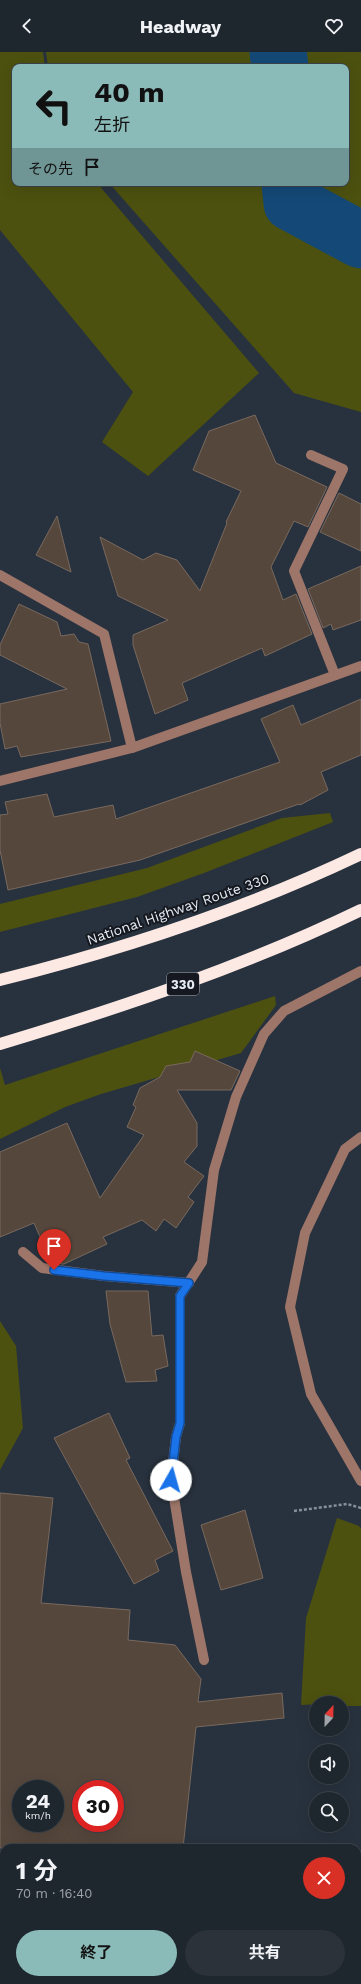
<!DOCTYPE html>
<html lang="ja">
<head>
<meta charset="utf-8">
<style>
	body { margin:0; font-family:"Work Sans","Noto Sans JP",sans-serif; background:#2b323a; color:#f1f3f6; height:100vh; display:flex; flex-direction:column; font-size:15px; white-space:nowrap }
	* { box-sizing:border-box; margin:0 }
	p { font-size:13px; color:#a1a5aa }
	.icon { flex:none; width:22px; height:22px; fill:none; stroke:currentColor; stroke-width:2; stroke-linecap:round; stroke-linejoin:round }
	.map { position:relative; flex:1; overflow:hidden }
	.sheet { position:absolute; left:0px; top:1792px; width:361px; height:140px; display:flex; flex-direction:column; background:#1e262e; border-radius:12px 12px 0 0; box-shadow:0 4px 16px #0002,0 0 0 1px #3c434a }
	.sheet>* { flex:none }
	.guide { position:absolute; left:12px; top:12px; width:337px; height:122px; border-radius:8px; box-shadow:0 4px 16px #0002,0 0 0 1px #3c434a; background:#8bbbb9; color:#111; overflow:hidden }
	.needle { width:26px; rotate:22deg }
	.controls { position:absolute; left:309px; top:1644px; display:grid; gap:8px }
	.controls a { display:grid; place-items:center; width:40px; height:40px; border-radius:50%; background:#1e262e; box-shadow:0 4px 16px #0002,0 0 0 1px #3c434a; font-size:20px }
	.speed { position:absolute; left:12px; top:1728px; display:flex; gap:8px; font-size:20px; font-weight:700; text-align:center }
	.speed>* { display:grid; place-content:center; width:52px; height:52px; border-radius:50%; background:#1e262e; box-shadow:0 4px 16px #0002,0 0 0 1px #3c434a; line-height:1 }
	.speed small { font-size:10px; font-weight:400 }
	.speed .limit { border:6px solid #d22; background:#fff; color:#111 }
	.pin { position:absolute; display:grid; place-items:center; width:34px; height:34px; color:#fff; margin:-41px -17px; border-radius:50% 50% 50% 0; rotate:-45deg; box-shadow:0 0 4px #0007 }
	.pin .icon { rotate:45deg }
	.me { position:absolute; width:44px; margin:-22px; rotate:7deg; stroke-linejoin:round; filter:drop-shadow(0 0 3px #0008) }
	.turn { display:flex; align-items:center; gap:14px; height:84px; padding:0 16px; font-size:18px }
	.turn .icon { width:52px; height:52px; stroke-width:2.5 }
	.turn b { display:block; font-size:28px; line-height:34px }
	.then { display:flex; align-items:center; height:38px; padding:0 16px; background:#0003; gap:8px; font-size:15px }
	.round { display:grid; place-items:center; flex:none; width:42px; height:42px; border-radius:21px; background:#2b323a }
	.head { display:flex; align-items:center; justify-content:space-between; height:68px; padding:0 16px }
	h1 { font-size:24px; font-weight:700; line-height:30px }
	.cta { display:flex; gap:8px; margin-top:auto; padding:8px 16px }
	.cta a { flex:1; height:46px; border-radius:24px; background:#8bbbb9; color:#111; font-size:16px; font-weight:700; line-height:46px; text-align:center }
	.cta a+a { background:#2b323a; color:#f1f3f6 }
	header { display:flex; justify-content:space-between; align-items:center; height:52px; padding:0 16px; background:#1e262e; font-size:18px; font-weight:700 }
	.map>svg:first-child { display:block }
	.green { fill:#4d510f }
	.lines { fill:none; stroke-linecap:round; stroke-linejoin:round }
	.river { stroke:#144977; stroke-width:57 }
	.building { fill:#55473c; stroke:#79695e; fill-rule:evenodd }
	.path { stroke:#878f99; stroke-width:2.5; stroke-dasharray:3 2; stroke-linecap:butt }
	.minor { stroke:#9d7569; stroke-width:10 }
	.highway { stroke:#fde9e3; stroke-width:12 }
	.route-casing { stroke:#114b97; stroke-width:10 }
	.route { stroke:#1a73e8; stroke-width:7 }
	.labels { text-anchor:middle; stroke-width:4; stroke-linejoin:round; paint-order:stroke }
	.shield { fill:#15191f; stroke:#a7acb3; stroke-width:1 }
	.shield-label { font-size:13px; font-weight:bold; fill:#e5ebf3 }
	.street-label { font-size:14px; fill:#e5ebf3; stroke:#15191f }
</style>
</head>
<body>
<header><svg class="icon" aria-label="back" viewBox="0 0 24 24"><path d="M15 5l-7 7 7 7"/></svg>Headway<svg class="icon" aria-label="heart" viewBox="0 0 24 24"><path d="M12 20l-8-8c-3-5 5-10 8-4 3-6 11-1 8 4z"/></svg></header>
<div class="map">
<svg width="361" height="1932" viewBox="0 0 361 1932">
	<rect width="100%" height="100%" fill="#28323e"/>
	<g class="green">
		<path d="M0 0H43L45 15H15V131H97L259 321 148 424 102 390 133 340 0 178Z"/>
		<path d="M46 0H361V360L294 341 109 131H346V15H48Z"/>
		<path d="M330 761 333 770 204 821 137 845 0 880V852L147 816 282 766Z"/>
		<path d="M275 944 276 953 241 1001 101 1042 65 1055 0 1087V1016L5 1033Z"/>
		<path d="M0 1269 16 1294 23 1376 0 1418Z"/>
		<path d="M337 1466 359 1474 361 1477V1654H342V1651L301 1653 306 1566Z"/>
	</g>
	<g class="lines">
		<g class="river">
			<path d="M278 0 280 15"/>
			<path d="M290 131 292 151 361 188"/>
		</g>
	</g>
	<g class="building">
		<path d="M255 363 276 411 327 435 308 475 294 469 271 515 283 548 296 542 312 582 265 604 262 596 182 631 188 648 155 662 133 593V583L168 568 118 544 100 485 143 508 156 501 177 508 200 539 227 471 226 470 241 439 193 418 209 379Z"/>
		<path d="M339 441 361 452V499L320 480Z"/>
		<path d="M57 464 71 520 36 503Z"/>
		<path d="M361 514V568L333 578 331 572 323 576 308 537Z"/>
		<path d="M19 552 57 570 61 584 74 582 79 590 88 592 111 689 21 705 17 694 5 697 0 671V652L67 637 0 603V593Z"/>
		<path d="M361 647V703L321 720 328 738 300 753 299 752 140 808 8 838 0 798V763L8 762 5 750 47 742 54 765 113 753 116 767 280 710 261 667 293 653 301 673Z"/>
		<path d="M195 999 240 1019 231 1038H177L197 1071V1094L184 1110 204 1124 188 1145 194 1150 176 1176 164 1167 156 1179 142 1168 103 1185 107 1192 64 1212H61L55 1198 47 1201 34 1171 0 1185V1100L67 1071 100 1146 144 1083 127 1075 136 1055 133 1053 140 1036 160 1025 166 1014 190 1010Z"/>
		<path d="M106 1239H148L152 1284 163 1283 168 1314 155 1318 157 1329 126 1330 110 1272Z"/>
		<path d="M109 1361 130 1406 126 1408 173 1499 155 1508 159 1519 134 1532 54 1386Z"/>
		<path d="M0 1441 53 1446 41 1551 130 1558 128 1588 175 1593 201 1627 198 1650 282 1641 284 1666 196 1675 183 1796H0ZM21 1737H55V1771H21ZM81 1737H115V1771H81Z"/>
		<path d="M245 1458 263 1526 221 1538 201 1473Z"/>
	</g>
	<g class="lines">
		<path class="path" d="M294 1459 347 1452 361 1456"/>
		<g class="minor">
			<path d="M311 403 343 417 294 519 335 623"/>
			<path d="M0 523 104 582 132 696"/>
			<path d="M0 729 132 696 361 614"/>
			<path d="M361 1085 345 1097 305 1181 290 1255 311 1342 361 1429"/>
			<path d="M23 1200 42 1216 104 1224 189 1231"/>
			<path d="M204 1608 186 1520 171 1427 176 1385 180 1371V1244L202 1210 214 1118 236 1045 264 982 284 959 361 919"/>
			<path d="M0 1910 4 1911"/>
			<path d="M54 1928 66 1932"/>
		</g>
		<g class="highway">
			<path d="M0 928C124 897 246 857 361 802"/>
			<path d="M0 992C123 955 245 914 361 858"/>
		</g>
	</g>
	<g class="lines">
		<defs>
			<path id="route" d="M54 1218 104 1224 189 1231 180 1244V1371L176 1385 171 1428"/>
		</defs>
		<use href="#route" class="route-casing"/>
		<use href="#route" class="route"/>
	</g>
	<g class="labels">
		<rect class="shield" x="167" y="921" width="32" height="22" rx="3"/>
		<g class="shield-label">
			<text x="183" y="937">330</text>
		</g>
		<g class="street-label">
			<text transform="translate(178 857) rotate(-19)" y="5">National Highway Route 330</text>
		</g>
	</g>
</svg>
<div class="controls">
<a><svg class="needle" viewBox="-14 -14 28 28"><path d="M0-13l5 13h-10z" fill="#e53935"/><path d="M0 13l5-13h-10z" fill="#a1a5aa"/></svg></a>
<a><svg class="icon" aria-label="sound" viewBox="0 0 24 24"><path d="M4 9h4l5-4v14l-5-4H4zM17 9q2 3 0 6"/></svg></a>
<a><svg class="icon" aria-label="search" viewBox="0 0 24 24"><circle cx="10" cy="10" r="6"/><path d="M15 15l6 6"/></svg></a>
</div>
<div class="speed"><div>24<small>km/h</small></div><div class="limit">30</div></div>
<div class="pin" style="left:54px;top:1218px;background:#d93025"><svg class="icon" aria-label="arrive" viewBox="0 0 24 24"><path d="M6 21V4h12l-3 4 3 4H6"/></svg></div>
<svg class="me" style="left:171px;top:1428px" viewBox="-20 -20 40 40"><circle r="19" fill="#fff"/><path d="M0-13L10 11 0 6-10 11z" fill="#1a73e8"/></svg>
<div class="guide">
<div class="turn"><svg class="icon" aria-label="left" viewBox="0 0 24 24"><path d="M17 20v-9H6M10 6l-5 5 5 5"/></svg><div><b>40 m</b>左折</div></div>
<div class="then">その先<svg class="icon" aria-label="arrive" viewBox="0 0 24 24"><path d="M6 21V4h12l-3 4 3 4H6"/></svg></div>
</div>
<section class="sheet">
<div class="head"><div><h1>1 分</h1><p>70 m · 16:40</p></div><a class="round" style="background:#d93025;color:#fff"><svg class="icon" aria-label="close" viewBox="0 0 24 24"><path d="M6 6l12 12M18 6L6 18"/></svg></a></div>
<div class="cta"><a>終了</a><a>共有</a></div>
</section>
</div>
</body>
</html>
